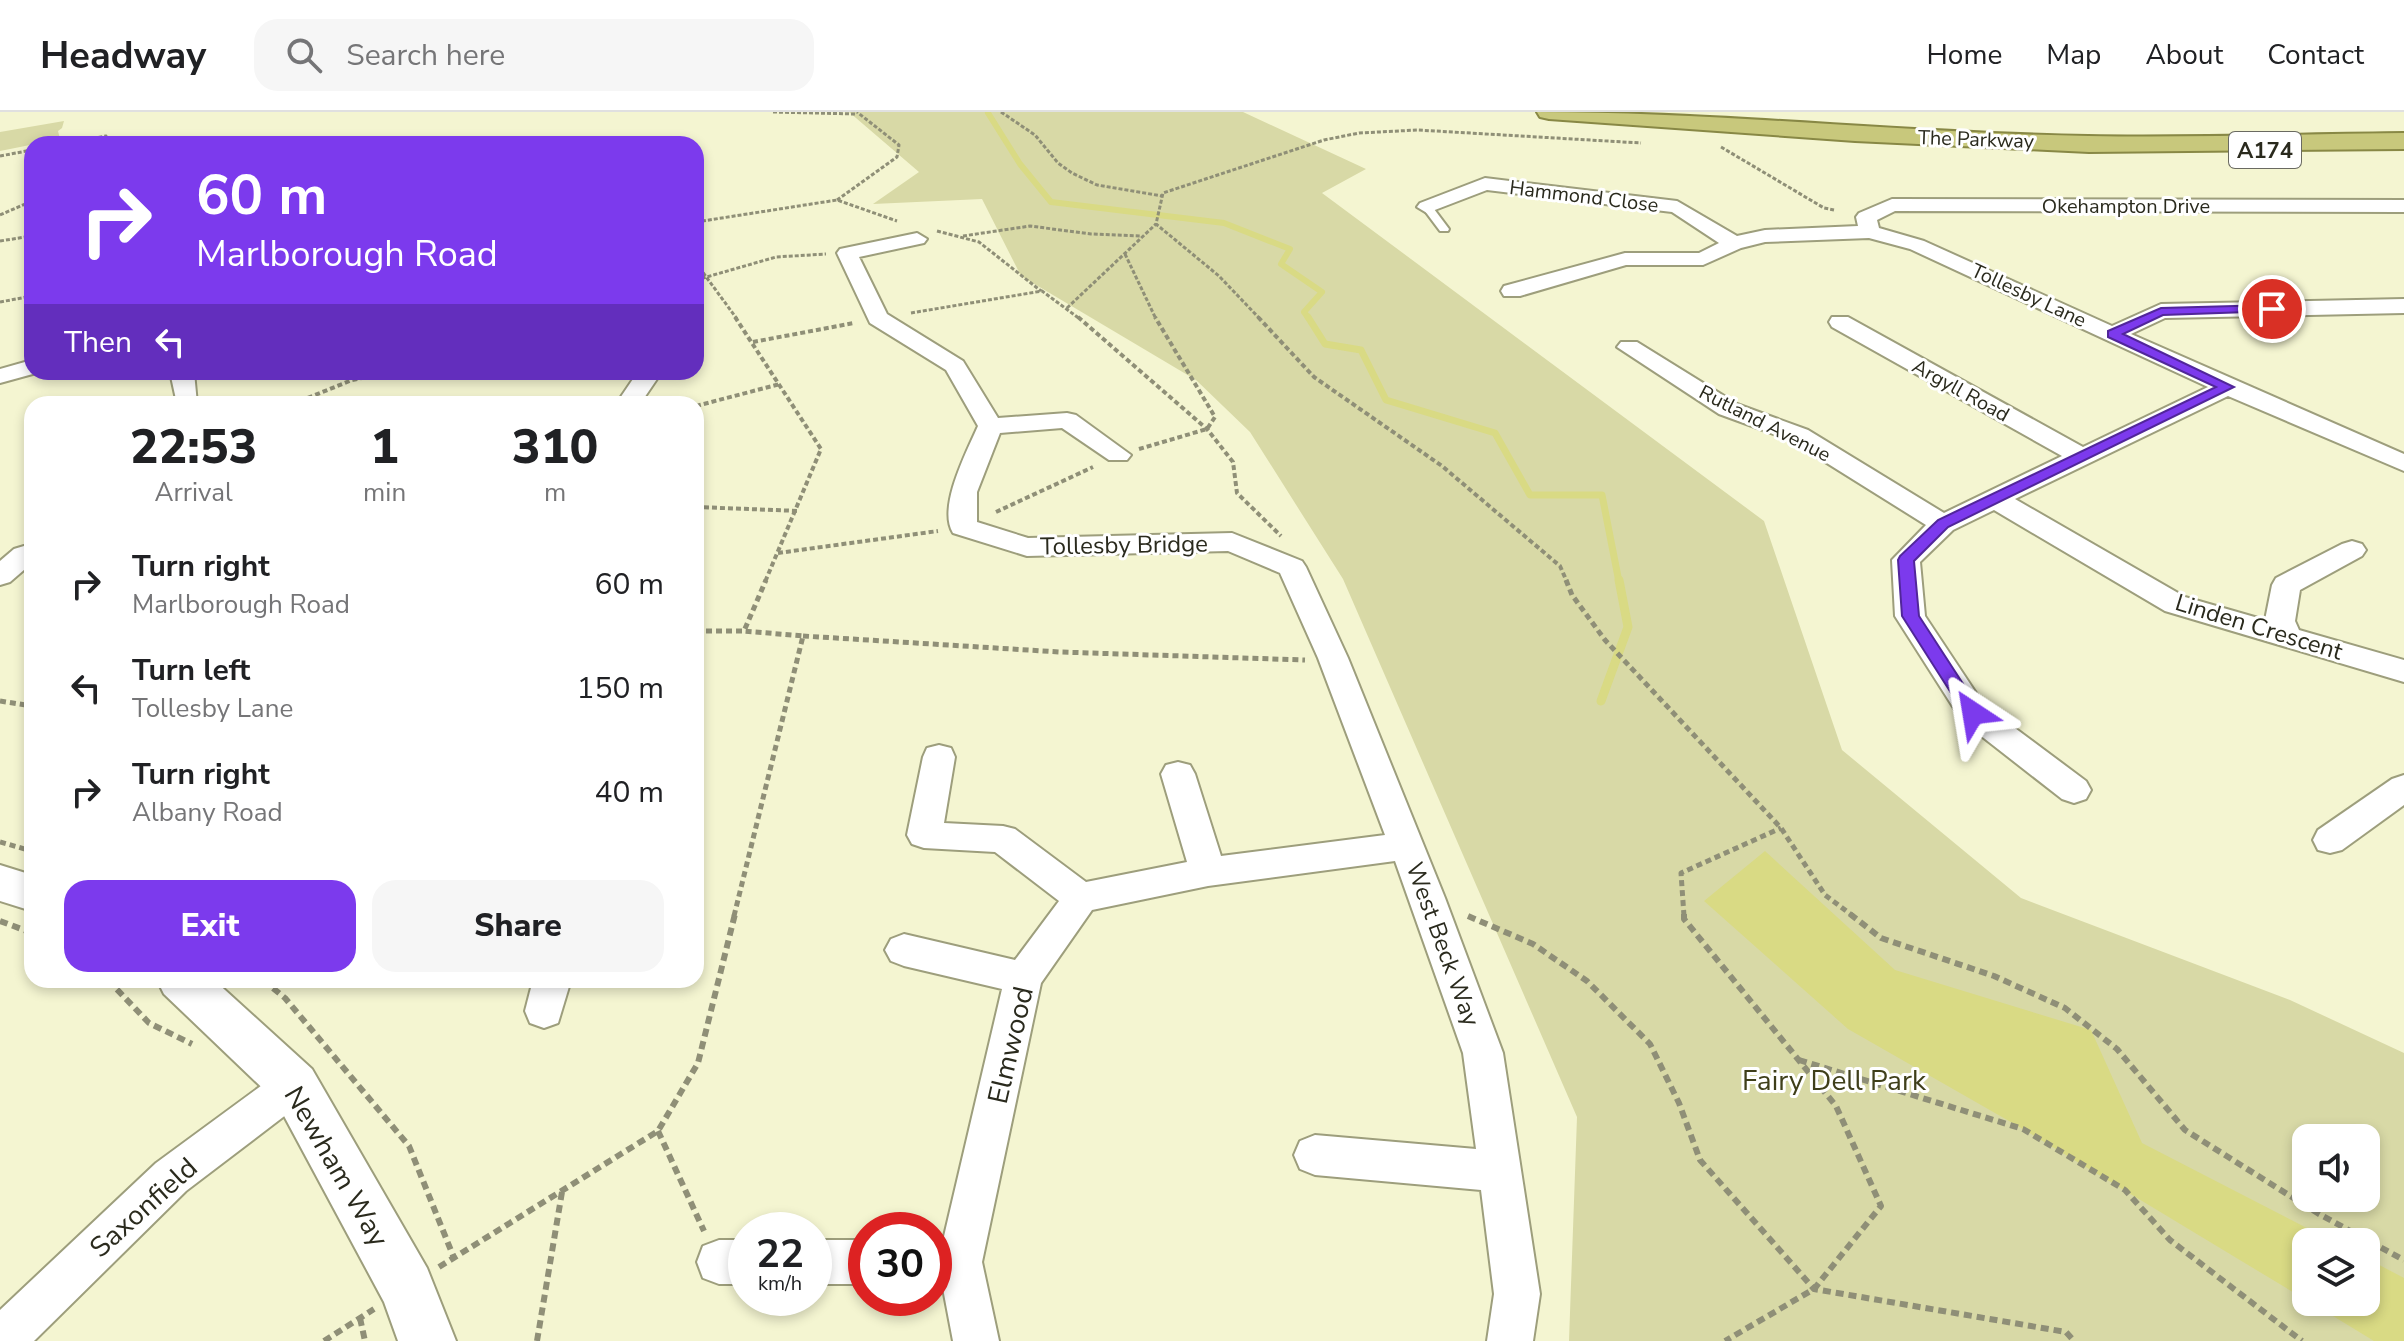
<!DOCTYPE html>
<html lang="en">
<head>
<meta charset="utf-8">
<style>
	body { margin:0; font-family:"Nunito Sans",sans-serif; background:#f6f6f6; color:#202124; height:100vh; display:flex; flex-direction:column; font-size:30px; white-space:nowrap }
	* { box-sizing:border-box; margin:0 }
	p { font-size:26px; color:#757577 }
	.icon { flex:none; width:44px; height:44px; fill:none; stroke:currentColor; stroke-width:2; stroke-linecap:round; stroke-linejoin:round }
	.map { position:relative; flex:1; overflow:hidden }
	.details { position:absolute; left:24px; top:284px; width:680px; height:592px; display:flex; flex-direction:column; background:#fff; border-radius:24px; box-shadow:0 4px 12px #0003 }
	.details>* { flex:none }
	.top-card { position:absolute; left:24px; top:24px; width:680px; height:244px; border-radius:24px; box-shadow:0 4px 12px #0003; background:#7c3aed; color:#fff; overflow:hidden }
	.buttons { position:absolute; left:2292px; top:1012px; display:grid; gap:16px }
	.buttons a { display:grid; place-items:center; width:88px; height:88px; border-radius:16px; background:#fff; box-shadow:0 4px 12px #0003; font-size:40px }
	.speed { position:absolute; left:728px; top:1100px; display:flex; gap:16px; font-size:40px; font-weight:700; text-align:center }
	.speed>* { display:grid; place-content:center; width:104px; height:104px; border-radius:50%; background:#fff; box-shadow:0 4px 12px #0003; line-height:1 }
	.speed small { font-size:20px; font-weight:400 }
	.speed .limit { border:12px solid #d22; background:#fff; color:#111 }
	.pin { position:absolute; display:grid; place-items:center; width:68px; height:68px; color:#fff; margin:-34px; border:4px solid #fff; border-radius:50%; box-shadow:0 2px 8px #0007 }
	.me { position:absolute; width:88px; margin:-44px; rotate:327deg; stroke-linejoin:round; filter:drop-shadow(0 0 6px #0008) }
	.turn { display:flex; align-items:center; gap:28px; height:168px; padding:0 40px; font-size:36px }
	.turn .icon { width:104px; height:104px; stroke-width:2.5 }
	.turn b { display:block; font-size:56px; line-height:68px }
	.then { display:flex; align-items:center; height:76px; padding:0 40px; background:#0003; gap:16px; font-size:30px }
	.eta { display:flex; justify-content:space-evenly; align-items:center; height:136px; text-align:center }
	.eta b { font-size:48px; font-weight:800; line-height:56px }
	.button { display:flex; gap:16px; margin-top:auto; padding:16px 40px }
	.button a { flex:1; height:92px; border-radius:24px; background:#7c3aed; color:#fff; font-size:32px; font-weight:800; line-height:92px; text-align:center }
	.button a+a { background:#f6f6f6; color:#202124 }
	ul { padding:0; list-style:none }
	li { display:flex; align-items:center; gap:24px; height:104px; padding:0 40px }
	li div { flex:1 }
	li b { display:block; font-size:30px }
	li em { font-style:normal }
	header { display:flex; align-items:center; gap:48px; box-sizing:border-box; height:112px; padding:0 40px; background:#fff; border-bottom:2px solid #e0e0e0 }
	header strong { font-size:38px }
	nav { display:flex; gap:44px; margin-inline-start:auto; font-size:28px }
	.search { width:560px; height:72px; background:#f6f6f6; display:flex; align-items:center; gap:20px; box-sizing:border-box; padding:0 28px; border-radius:24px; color:#757577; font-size:30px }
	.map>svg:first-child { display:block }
	.green { fill:#d8d9a6; fill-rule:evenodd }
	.water { fill:#d9da84 }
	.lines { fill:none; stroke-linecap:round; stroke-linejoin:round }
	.stream-far2 { stroke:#d9da84; stroke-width:6 }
	.stream-far1 { stroke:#d9da84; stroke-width:7 }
	.stream { stroke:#d9da84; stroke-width:9 }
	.service-casing { stroke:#9d9e7c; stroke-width:4 }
	.minor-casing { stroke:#9d9e7c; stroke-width:4 }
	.tertiary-casing { stroke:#9d9e7c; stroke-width:4 }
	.trunk-casing { stroke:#888845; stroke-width:4 }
	.path-far3 { stroke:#8f8f77; stroke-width:3; stroke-dasharray:4 2; stroke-linecap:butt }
	.path-far2 { stroke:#8f8f77; stroke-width:4; stroke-dasharray:5 3; stroke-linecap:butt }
	.path-far1 { stroke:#8f8f77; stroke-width:5; stroke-dasharray:6 4; stroke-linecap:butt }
	.path { stroke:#8f8f77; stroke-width:6; stroke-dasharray:8 5; stroke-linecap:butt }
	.service { fill:#fff; fill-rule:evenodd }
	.minor { fill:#fff; fill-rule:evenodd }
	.tertiary { fill:#fff; fill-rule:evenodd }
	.trunk { fill:#c8c87c; fill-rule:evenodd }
	.route { fill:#7c3aed; stroke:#51269a; stroke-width:2 }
	.labels { text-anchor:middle; stroke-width:6; stroke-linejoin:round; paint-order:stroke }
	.far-street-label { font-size:20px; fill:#2a2a1d; stroke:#fff }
	.shield { fill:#fff; stroke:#6a6a61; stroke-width:2 }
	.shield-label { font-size:22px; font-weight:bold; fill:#2a2a1d }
	.street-label { font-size:24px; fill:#2a2a1d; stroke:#fff }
	.near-street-label { font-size:28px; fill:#2a2a1d; stroke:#fff }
	.near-park-label { font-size:28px; fill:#3f3f1a; stroke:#fff }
</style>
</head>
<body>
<header>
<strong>Headway</strong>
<div class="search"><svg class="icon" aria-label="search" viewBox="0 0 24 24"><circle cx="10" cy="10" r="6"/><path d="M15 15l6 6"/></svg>Search here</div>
<nav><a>Home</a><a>Map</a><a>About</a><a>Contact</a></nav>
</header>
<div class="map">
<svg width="2404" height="1229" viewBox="0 0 2404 1229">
	<rect width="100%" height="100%" fill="#f4f5d1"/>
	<g class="green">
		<path d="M849 0H1243L1366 57 1322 81 1764 409 1842 638 2021 786 2290 888 2404 941V1229H1569L1577 1005 1343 467 1250 320 1196 268 1021 164 982 87 873 92 919 60ZM2306 1026H2366V1086H2306ZM2306 1130H2366V1190H2306Z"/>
		<path d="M64 9 62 16 58 19 60 27 0 39V20Z"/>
	</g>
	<g class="water">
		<path d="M1765 739 1895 858 2091 918 2142 1031 2334 1130H2306V1188L2023 1017 1848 917 1704 789Z"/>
		<path d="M2366 1146 2404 1166V1229H2374L2310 1190H2366Z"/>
	</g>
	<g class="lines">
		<path class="stream-far2" d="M988 1 1020 52 1051 90 1224 111 1290 137 1281 152 1322 180 1304 200 1309 207"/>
		<path class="stream-far1" d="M1308 205 1325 232 1361 238 1386 288 1495 321 1530 383H1602L1619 470"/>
		<path class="stream" d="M1601 589 1628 515 1619 468"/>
		<defs>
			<path id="service" d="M1423 93H1431L1449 117 1448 119H1440L1422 95Z"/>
			<g id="minor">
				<path d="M1485 66 1677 89 1737 124 1765 118 1858 114 1856 105 1859 101 1892 87 2404 88V100L1895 99 1877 108 1879 116 1924 129 2112 214 2161 192 2404 187V201L2165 206 2131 222 2404 342V359L2228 284 2015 387 2185 485 2265 508 2272 473 2276 466 2342 432 2352 429 2362 432 2366 438 2362 444 2300 478 2295 509 2299 518 2404 548V570L2165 499 1994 398 1953 418 1920 450 1925 504 1984 593 2086 669 2091 678 2086 687 2074 691 2062 687 1962 609 1895 504 1892 448 1926 413 1790 328 1719 302 1617 235 1621 230H1637L1737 292 1808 318 1944 401 2062 344 1832 215 1829 210 1832 205H1848L2083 335 2208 275 1910 137 1869 126 1765 130 1741 136 1703 153H1626L1520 184H1504L1501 179 1504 174 1625 141H1699L1719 131 1672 100 1487 78 1427 101 1417 95 1420 91Z"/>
				<path d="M917 121 927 127 924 131 859 145 887 202 963 249 998 306 1067 301 1076 303 1131 343 1127 348H1109L1062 316 1000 321 977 380V410L1028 426 1232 421 1302 449 1306 455 1348 546 1445 786 1503 941 1540 1182 1533 1229H1487L1494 1182 1481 1078 1315 1063 1300 1057 1294 1043 1300 1029 1315 1023 1476 1037 1463 941 1395 749 1208 774 1092 798 1041 871 982 1150 999 1229H953L938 1150 1002 877 904 854 891 849 885 838 891 827 904 822 1015 848 1059 789 995 740 924 736 912 732 907 723 923 645 927 636 939 633 951 636 955 645 944 711 1003 714 1015 717 1086 770 1187 750 1161 662 1166 653 1178 650 1190 653 1195 662 1221 744 1385 723 1318 546 1280 461 1228 439 1027 444 953 421C937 396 967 339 978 314L946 258 870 211 837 141 840 137Z"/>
				<path d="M32 248V260H40L0 271V257Z"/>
				<path d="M170 260H194L197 292H177Z"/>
				<path d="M629 260H653L657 267 640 292H616L633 267Z"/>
				<path d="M24 434 32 436V451L10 470 0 473V449L14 437Z"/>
				<path d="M2404 663V693L2342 738 2330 741 2318 738 2313 728 2318 718 2392 667Z"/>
				<path d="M533 868H571L558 911 544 916 530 911 525 899Z"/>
				<path d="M294 955 308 960 314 973 308 986 186 1079 34 1229H0V1198L156 1051 280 960Z"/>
				<path d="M719 1128H746V1172H719L703 1166 697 1150 703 1134Z"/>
				<rect x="814" y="1128" width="52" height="44"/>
			</g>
			<g id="tertiary">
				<path d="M0 753 32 763V799L0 789Z"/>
				<path d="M157 868H214L312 957 427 1156 456 1229H398L384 1190 276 989 164 882Z"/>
			</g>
			<path id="trunk" d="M1537 0C1721 0 1904 21 2088 24 2193 26 2299 22 2404 21V37L2089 40 1855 29 1549 7 1540 5Z"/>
		</defs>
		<use href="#service" class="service-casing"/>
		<use href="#minor" class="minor-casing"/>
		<use href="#tertiary" class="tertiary-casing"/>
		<use href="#trunk" class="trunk-casing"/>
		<g class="path-far3">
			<path d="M773 0 856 2"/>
			<path d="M1001 0 1035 23 1058 51 1072 61 1097 73 1162 84"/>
			<path d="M63 32 106 24 105 32"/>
			<path d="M1721 35 1824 96 1834 98"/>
			<path d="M0 44 32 38"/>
			<path d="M837 88 897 45 899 33 857 0"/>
			<path d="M0 103 32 89"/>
			<path d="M696 110 837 88 897 109"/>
			<path d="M937 119 979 130 1041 179"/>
			<path d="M963 124 1030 114 1091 122 1140 124"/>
			<path d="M0 129 32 124"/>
			<path d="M1125 142 1156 207"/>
			<path d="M696 151 737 207"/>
			<path d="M696 168 776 145 826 142"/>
			<path d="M0 190 32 184"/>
			<path d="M1067 196 1156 112"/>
			<path d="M911 201 1042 179 1080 207"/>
			<path d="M1260 207 1219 164 1156 112 1163 81 1324 28 1359 21 1418 18 1641 31"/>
		</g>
		<g class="path-far2">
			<path d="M735 205 821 337 765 470"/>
			<path d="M1078 205 1207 317 1233 350 1237 381 1281 424"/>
			<path d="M1258 205 1314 265 1442 354 1560 454 1567 470"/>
			<path d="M753 230 854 211"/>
			<path d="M293 292 352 268 393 260"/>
			<path d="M696 294 780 272"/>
			<path d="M1139 337 1207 317 1215 305 1155 205"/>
			<path d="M696 395 799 399"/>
			<path d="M996 400 1093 355"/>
			<path d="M778 441 938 419"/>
		</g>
		<g class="path-far1">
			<path d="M1566 468 1572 483 1605 528 1781 716 1825 783 1853 804"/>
			<path d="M696 519H744"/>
			<path d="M803 524 1060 540 1305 548"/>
			<path d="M0 589 32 594"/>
			<path d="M0 730 32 739"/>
			<path d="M734 804 803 524 744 519 766 468"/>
			<path d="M1684 804 1681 761 1781 716"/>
		</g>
		<g class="path">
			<path d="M1684 802V807L1836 994 1881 1094 1814 1177 1725 1229"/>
			<path d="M1850 802 1881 826 1994 864 2065 896 2117 937 2185 1018 2319 1102 2404 1148"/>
			<path d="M1468 804 1533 832 1587 869 1650 932 1679 991 1700 1048 1814 1177 2066 1220 2074 1229"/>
			<path d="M0 809 32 821"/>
			<path d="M108 868 149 911 192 932"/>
			<path d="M263 868 285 886 409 1034 454 1146"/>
			<path d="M1799 948 2023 1017 2125 1078 2170 1128 2302 1229"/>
			<path d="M658 1019 704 1119"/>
			<path d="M439 1155 658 1019 698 951 735 802"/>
			<path d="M360 1206 365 1229"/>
			<path d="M324 1229 374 1197"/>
			<path d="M537 1229 562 1080"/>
		</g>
		<use href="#service" class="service"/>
		<use href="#minor" class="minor"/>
		<use href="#tertiary" class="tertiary"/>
		<use href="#trunk" class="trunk"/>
	</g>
	<path class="route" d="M2272 193 2276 194V199L2163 203 2123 222 2234 275 1948 415 1914 449 1919 504 1982 601 1973 608 1967 606 1902 504 1898 448 1900 444 1938 408 2216 275 2108 225V219L2161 196Z"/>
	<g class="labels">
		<g class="far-street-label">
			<text transform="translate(1976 27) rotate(2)" y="7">The Parkway</text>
			<text transform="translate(1584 84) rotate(7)" y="7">Hammond Close</text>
			<text x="2126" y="101">Okehampton Drive</text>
			<text transform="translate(2029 183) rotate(25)" y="7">Tollesby Lane</text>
			<text transform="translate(1961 278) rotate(29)" y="7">Argyll Road</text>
			<text transform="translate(1765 311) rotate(27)" y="7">Rutland Avenue</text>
		</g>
		<rect class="shield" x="2229" y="20" width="72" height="36" rx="6"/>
		<g class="shield-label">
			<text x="2265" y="46">A174</text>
		</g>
		<g class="street-label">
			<text transform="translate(1124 433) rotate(-1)" y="8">Tollesby Bridge</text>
			<text transform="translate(2259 515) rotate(17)" y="8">Linden Crescent</text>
			<text transform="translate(1443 832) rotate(70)" y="8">West Beck Way</text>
		</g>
		<g class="near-street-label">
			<text transform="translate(1010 933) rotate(-77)" y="10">Elmwood</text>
			<text transform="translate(337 1054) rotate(60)" y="10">Newham Way</text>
			<text transform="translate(143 1095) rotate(-42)" y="10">Saxonfield</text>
		</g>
		<g class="near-park-label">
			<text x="1834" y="978">Fairy Dell Park</text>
		</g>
	</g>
</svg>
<div class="buttons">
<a><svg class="icon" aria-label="sound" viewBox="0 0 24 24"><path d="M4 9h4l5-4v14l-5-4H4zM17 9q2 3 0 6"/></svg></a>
<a><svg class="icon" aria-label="layers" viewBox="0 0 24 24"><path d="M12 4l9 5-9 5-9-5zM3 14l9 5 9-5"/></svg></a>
</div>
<div class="speed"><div>22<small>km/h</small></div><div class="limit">30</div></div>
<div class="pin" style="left:2272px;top:197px;background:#d93025"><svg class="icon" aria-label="arrive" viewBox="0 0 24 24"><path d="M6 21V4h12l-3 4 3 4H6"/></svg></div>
<svg class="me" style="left:1973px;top:601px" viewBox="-20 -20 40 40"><path d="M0-17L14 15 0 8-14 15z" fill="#7c3aed" stroke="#fff" stroke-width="4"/></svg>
<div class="top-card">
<div class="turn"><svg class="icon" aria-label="right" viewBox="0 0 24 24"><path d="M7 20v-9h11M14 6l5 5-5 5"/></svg><div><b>60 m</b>Marlborough Road</div></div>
<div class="then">Then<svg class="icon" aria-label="left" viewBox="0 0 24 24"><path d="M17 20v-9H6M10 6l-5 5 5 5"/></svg></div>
</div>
<section class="details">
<div class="eta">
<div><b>22:53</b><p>Arrival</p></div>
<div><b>1</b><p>min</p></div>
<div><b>310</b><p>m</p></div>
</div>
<ul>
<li><svg class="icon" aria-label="right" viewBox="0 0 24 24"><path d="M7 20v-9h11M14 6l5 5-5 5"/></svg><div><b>Turn right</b><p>Marlborough Road</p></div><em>60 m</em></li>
<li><svg class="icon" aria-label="left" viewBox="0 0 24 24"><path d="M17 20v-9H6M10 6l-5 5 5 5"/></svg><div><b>Turn left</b><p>Tollesby Lane</p></div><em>150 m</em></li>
<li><svg class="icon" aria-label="right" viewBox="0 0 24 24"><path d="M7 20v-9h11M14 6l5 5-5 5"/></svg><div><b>Turn right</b><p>Albany Road</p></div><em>40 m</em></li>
</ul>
<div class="button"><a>Exit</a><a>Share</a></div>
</section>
</div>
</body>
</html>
